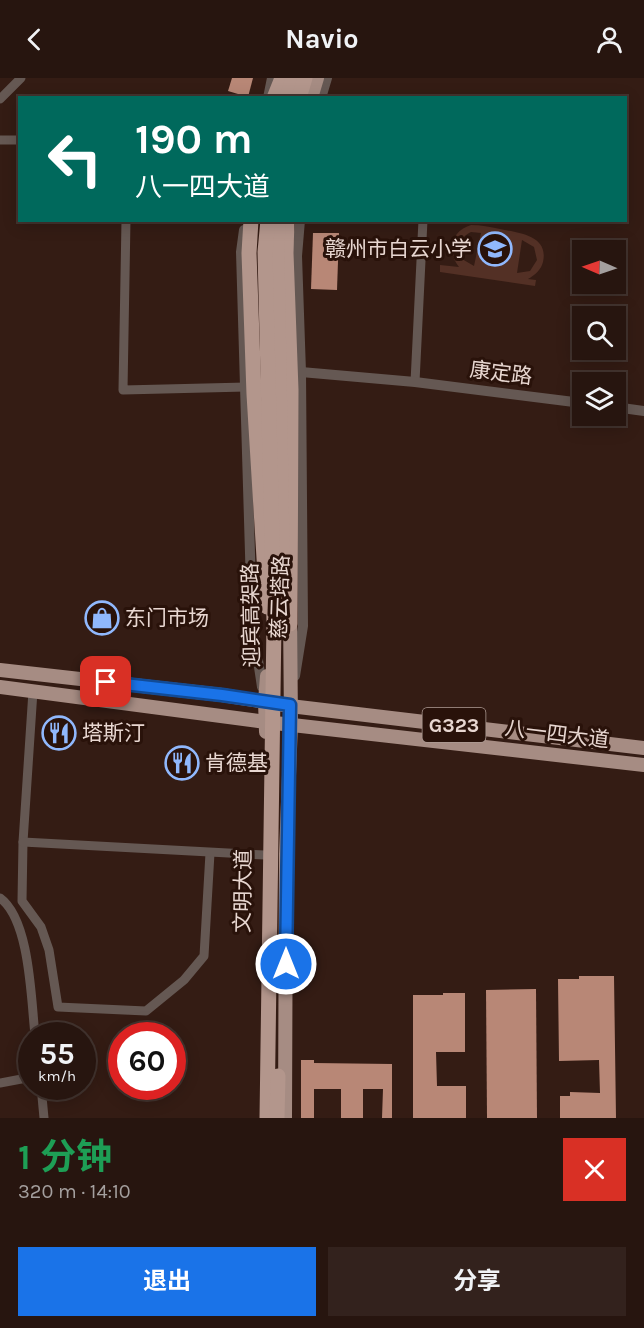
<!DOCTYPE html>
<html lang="zh">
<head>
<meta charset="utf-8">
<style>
	body { margin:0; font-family:Karla,"Noto Sans SC",sans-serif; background:#33221d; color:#f1f3f6; height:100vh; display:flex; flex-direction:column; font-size:22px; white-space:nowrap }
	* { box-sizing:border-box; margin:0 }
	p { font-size:20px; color:#a49f9e }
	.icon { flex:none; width:33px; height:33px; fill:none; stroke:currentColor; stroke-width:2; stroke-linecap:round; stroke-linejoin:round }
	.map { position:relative; height:1040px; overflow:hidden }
	.drawer { display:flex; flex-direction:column; background:#27150f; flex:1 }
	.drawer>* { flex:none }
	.guide { position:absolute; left:18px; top:18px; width:609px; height:126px; border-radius:0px; box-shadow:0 3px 15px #0003,0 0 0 2px #43342f; background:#00695c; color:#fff; overflow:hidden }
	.needle { width:39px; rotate:272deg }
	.fabs { position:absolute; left:572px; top:162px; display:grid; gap:12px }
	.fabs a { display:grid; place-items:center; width:54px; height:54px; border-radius:0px; background:#27150f; box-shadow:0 3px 15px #0003,0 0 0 2px #43342f; font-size:30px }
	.speed { position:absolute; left:18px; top:944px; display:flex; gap:12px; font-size:30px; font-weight:700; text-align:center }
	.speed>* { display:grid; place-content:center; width:78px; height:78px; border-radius:50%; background:#27150f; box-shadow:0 3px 15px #0003,0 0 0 2px #43342f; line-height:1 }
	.speed small { font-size:15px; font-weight:400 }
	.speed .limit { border:9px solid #d22; background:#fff; color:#111 }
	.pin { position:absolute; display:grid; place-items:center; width:51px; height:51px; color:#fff; margin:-26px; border-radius:12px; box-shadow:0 3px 9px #0006 }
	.me { position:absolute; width:66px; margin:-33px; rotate:0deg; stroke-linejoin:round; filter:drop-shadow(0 0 4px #0008) }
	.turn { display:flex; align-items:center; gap:21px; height:126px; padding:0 18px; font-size:27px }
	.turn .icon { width:78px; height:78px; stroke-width:2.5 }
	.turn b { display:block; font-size:42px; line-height:51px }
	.round { display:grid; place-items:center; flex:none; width:63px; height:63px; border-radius:0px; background:#33221d }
	.overview { display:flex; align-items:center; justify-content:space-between; height:102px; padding:0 18px }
	h1 { font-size:36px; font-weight:700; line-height:45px; color:#1e9e55 }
	.primary-button { display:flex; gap:12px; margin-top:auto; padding:12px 18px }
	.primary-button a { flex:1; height:69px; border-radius:0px; background:#1a73e8; color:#fff; font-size:24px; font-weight:700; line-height:69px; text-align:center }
	.primary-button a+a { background:#33221d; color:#f1f3f6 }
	header { display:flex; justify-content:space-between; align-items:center; height:78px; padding:0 18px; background:#27150f; font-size:27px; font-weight:700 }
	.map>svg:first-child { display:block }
	.green { fill:#533025; fill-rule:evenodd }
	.building { fill:#b88776 }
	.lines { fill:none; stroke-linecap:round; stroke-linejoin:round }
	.minor { stroke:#655853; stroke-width:9 }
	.tertiary { stroke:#655853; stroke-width:10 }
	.primary { stroke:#a68c83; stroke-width:14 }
	.trunk { stroke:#b3968c; stroke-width:15 }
	.trunk-bridge { stroke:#b3968c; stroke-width:15 }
	.route-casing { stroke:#114b97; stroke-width:15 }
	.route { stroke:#1a73e8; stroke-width:10 }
	.labels { text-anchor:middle; stroke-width:6; stroke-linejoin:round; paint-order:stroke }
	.shield { fill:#29120a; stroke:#af9c95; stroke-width:1.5 }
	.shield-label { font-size:20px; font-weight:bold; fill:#e8d7d1 }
	.poi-label { font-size:21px; fill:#e8d7d1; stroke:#29120a; text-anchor:start }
	.street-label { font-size:21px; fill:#e8d7d1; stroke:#29120a }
</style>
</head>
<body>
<header><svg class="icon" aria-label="back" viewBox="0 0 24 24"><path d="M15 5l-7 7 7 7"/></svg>Navio<svg class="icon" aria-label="person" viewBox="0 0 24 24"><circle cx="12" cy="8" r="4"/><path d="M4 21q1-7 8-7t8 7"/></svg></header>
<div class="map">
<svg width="644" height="1040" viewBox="0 0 644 1040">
	<rect width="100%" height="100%" fill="#341c14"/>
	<path class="green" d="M471 147C481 147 490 149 500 151 518 155 549 157 543 184 541 192 535 197 528 201L536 202 535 208 440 194V187L459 189C446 173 451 153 471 147ZM471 154 481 155 474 188 462 181C456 170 459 160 471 154ZM522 162 534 169 537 182 530 193 517 195Z"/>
	<g class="building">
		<path d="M232 0H253L248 19 228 13Z"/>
		<path d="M313 155H339L337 212 311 211Z"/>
		<path d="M579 898H614L616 1040H560V1018H570V1014L600 1015 599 982 559 983 558 901H579Z"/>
		<path d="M536 911 537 1040H487L486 912Z"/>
		<path d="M443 915H465V974H436L437 1008H466V1040H413V917H443Z"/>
		<path d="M301 982H314V985L392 986V1040H382L383 1011H363V1040H341V1011H314V1040H301Z"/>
	</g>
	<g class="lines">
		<g class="minor">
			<path d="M0 21 21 0"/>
			<path d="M0 62H20"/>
			<path d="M126 142 123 312 246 309"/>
			<path d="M415 304 423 142"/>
			<path d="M33 613 23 764 22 823 41 849 49 872 58 929 146 933 184 902 204 878 210 775"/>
			<path d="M23 764 265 777"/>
			<path d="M0 820C30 842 31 921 35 957"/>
			<path d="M0 1005 32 999"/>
			<path d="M41 1008 44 1040"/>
		</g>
		<g class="tertiary">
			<path d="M268 20 272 0"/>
			<path d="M321 20 327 0"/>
			<path d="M244 152 241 174 252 542 262 609"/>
			<path d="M301 294 415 304 582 325"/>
			<path d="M615 329 644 333"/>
			<path d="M295 598 303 548 301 294 297 178 300 142"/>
		</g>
		<g class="primary">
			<path d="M311 20 317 0"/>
			<path d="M0 592 222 617 290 628 644 670"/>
			<path d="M0 609 266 644 644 687"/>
			<path d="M266 654 265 623 267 598"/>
			<path d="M285 1040 286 776 291 645 290 535"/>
		</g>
		<g class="trunk">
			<path d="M274 20 282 0"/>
			<path d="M287 20 293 0"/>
			<path d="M299 20 305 0"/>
			<path d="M251 142 249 175 254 316 267 529"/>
			<path d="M287 142 286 175 291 312 290 546"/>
		</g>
		<g class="trunk-bridge">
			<path d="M278 142 277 174 283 524"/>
			<path d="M267 1040 274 544 265 174 268 142"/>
			<path d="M277 1040 278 998"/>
		</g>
	</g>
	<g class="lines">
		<defs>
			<path id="route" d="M106 604 222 617 290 627 286 886"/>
		</defs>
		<use href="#route" class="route-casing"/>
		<use href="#route" class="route"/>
	</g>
	<defs>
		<symbol id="school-ring" viewBox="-11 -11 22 22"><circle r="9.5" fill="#29120a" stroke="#90b8fd" stroke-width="1.5"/><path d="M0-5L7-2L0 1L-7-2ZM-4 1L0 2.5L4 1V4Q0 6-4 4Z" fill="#90b8fd"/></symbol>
		<symbol id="shop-ring" viewBox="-11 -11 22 22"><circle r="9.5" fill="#29120a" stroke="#90b8fd" stroke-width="1.5"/><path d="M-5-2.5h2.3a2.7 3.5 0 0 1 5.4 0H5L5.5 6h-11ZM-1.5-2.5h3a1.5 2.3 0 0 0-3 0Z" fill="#90b8fd"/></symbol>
		<symbol id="restaurant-ring" viewBox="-11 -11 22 22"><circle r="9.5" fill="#29120a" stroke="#90b8fd" stroke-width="1.5"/><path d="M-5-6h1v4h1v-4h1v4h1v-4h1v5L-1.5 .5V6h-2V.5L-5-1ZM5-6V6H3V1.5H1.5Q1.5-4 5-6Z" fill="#90b8fd"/></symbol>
	</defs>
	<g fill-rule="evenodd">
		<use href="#school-ring" x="476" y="152" width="38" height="38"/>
		<use href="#shop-ring" x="83" y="521" width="38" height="38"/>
		<use href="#restaurant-ring" x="40" y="636" width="38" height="38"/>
		<use href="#restaurant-ring" x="163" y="666" width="38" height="38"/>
	</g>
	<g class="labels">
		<rect class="shield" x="422.5" y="630" width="63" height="34" rx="4.5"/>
		<g class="shield-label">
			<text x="454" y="654">G323</text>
		</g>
		<g class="poi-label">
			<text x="472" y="178" text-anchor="end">赣州市白云小学</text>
			<text x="125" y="547">东门市场</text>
			<text x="82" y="662">塔斯汀</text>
			<text x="205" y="692">肯德基</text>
		</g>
		<g class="street-label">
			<text transform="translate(501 295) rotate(7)" y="7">康定路</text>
			<text transform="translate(280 519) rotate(-88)" y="7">慈云塔路</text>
			<text transform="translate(251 537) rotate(-91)" y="7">迎宾高架路</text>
			<text transform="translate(557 656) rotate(7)" y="7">八一四大道</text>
			<text transform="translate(243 813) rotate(-89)" y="7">文明大道</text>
		</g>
	</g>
</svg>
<div class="fabs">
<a><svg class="needle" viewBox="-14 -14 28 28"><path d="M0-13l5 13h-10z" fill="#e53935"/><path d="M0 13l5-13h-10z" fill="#a49f9e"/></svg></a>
<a><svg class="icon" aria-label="search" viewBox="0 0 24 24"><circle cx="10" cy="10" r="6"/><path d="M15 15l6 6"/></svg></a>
<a><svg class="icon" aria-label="layers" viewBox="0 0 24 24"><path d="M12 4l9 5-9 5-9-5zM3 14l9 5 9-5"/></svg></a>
</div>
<div class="speed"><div>55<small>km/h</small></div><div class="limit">60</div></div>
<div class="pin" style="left:106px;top:604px;background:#d93025"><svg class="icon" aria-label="arrive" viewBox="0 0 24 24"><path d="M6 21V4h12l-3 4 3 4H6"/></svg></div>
<svg class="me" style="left:286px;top:886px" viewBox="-20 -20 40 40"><circle r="17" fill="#1a73e8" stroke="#fff" stroke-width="3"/><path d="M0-11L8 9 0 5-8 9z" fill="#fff"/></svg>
<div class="guide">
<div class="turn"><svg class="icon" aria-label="left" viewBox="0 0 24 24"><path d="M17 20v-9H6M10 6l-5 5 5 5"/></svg><div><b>190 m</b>八一四大道</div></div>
</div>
</div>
<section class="drawer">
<div class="overview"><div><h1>1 分钟</h1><p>320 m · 14:10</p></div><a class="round" style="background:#d93025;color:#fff"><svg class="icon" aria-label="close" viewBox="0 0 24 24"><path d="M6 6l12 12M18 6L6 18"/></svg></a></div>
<div class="primary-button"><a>退出</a><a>分享</a></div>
</section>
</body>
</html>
